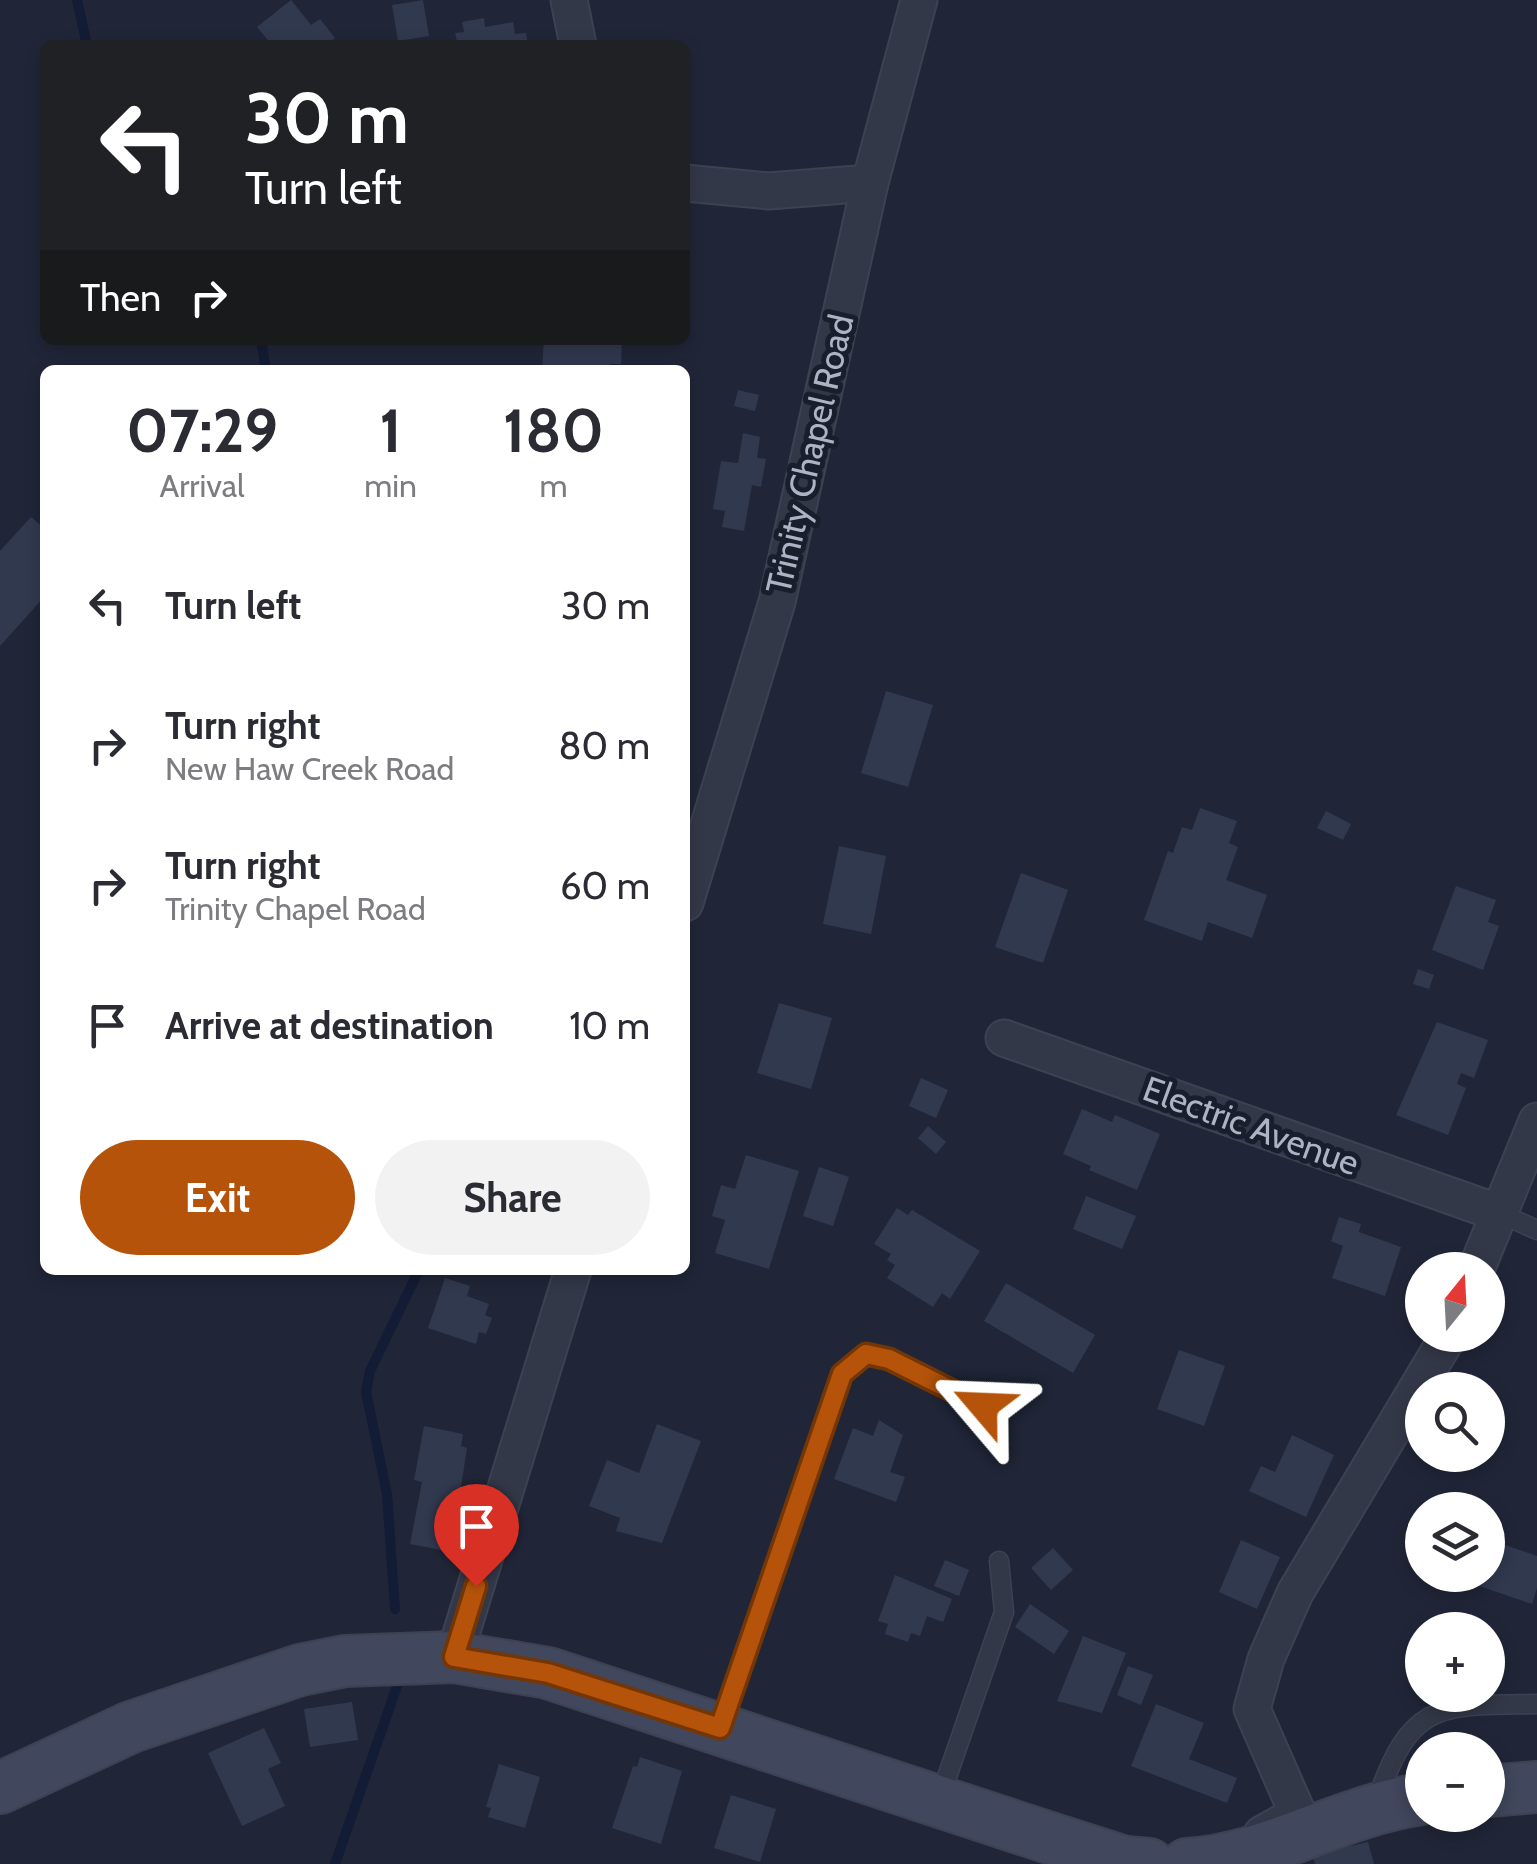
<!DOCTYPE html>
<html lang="en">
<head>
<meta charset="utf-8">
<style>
	body { margin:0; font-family:Cabin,sans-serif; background:#f2f2f3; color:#2b2b33; height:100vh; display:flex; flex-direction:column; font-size:38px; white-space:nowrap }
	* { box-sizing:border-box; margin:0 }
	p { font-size:32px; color:#7c7c81 }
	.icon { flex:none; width:55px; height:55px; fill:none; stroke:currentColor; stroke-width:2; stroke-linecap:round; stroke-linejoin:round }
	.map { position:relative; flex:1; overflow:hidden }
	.sheet { position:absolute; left:40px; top:365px; width:650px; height:910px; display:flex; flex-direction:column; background:#fff; border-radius:15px; box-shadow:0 5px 15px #0003 }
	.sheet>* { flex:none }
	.hud { position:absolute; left:40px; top:40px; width:650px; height:305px; border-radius:15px; box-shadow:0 5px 15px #0003; background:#202124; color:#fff; overflow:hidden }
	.needle { width:65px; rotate:18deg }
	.tools { position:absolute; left:1405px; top:1252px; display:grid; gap:20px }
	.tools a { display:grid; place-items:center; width:100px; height:100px; border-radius:50%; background:#fff; box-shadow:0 5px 15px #0003; font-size:50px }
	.pin { position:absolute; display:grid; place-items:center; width:85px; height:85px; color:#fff; margin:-102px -42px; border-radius:50% 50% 50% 0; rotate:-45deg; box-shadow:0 0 10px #0007 }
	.pin .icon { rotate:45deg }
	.me { position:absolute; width:110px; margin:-55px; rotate:296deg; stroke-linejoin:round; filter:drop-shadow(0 0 8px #0008) }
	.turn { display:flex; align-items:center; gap:35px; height:210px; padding:0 40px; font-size:45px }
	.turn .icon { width:130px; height:130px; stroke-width:2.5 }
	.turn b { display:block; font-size:70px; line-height:85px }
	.then { display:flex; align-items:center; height:95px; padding:0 40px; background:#0003; gap:20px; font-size:38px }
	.eta { display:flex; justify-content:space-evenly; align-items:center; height:170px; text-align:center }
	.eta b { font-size:60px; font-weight:700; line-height:70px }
	.action { display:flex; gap:20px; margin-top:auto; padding:20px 40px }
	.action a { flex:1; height:115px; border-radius:60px; background:#b45309; color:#fff; font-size:40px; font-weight:700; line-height:115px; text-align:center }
	.action a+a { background:#f2f2f3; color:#2b2b33 }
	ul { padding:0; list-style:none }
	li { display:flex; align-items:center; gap:30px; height:140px; padding:0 40px }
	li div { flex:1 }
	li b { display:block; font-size:38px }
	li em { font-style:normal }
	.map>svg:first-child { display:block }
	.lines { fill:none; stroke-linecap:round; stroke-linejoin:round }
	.stream { stroke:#131c35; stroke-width:10 }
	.building { fill:#31394f }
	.lane-casing { stroke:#3d4252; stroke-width:21 }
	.street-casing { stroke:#3d4252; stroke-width:39 }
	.secondary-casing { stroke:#3d4252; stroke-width:54 }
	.lane { stroke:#333848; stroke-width:18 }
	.street { stroke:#333848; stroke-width:35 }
	.secondary { stroke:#41475c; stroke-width:50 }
	.route-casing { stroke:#753606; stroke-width:25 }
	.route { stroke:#b45309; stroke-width:18 }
	.labels { text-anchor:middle; stroke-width:10; stroke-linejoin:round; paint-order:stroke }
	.street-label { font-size:35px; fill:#adb3c5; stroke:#191e2d }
</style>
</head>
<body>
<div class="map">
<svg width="1537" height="1864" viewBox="0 0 1537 1864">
	<rect width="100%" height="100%" fill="#202638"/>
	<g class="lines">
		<g class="stream">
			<path d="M77 0 87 45"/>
			<path d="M261 340 266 370"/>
			<path d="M395 1609 387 1494 366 1392 370 1371 419 1270"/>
			<path d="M335 1864 397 1686"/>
		</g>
	</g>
	<g class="building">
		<path d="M291 0 311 25 320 19 335 38 326 45H272L257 27Z"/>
		<path d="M423 0 429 36 398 41 392 5Z"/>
		<path d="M484 18 485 27 513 22 515 34 526 33 528 45H458L455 33 464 32 462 22Z"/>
		<path d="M544 340H622L621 364H610V370H542Z"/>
		<path d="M738 390 759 395 755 411 734 406Z"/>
		<path d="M743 433 760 437 757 458 766 459 761 487 752 485 744 531 722 527 725 511 713 509 721 461 738 463Z"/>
		<path d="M31 517 45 529V596L0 646V551Z"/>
		<path d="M886 691 933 705 908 787 861 773Z"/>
		<path d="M1200 808 1237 821 1229 843 1238 847 1226 880 1267 895 1252 938 1208 922 1202 941 1144 920 1168 851 1173 853 1182 827 1192 830Z"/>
		<path d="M1326 811 1351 824 1343 840 1317 828Z"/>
		<path d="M839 846 886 856 871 934 823 924Z"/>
		<path d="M1021 873 1068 890 1043 963 995 947Z"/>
		<path d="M1456 886 1496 900 1488 922 1499 926 1483 970 1432 950Z"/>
		<path d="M1418 969 1434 975 1429 989 1413 984Z"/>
		<path d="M779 1003 832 1018 811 1089 757 1073Z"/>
		<path d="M1437 1022 1488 1040 1474 1078 1461 1073 1457 1084 1466 1088 1448 1135 1396 1115Z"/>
		<path d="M921 1078 948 1090 936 1118 909 1106Z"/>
		<path d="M1082 1109 1112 1122 1115 1115 1160 1134 1137 1190 1089 1170 1091 1166 1063 1154Z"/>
		<path d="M928 1126 946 1142 936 1154 918 1138Z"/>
		<path d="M746 1155 799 1171 769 1269 715 1253 725 1220 712 1216 721 1185 735 1189Z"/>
		<path d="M819 1167 849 1177 833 1226 803 1216Z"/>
		<path d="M1086 1196 1136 1216 1122 1249 1073 1229Z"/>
		<path d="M897 1208 908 1215 912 1210 980 1251 950 1299 942 1293 933 1307 887 1278 895 1265 887 1260 891 1254 874 1244Z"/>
		<path d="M1339 1217 1361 1224 1359 1232 1401 1247 1385 1296 1332 1278 1343 1246 1331 1241Z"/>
		<path d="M445 1278 470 1286 467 1296 489 1304 485 1315 492 1318 486 1334 479 1332 476 1344 428 1328Z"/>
		<path d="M1006 1283 1095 1335 1073 1373 984 1321Z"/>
		<path d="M1179 1350 1225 1366 1204 1426 1157 1409Z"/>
		<path d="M879 1420 903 1435 890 1472 905 1477 896 1502 834 1479 853 1428 873 1436Z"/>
		<path d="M657 1424 701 1441 662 1543 616 1531 620 1518 589 1506 607 1460 639 1473Z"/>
		<path d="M424 1426 463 1434 461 1446 467 1448 451 1552 410 1544 422 1482 414 1480Z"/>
		<path d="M1292 1435 1334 1455 1306 1517 1249 1491 1261 1466 1275 1472Z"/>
		<path d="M1488 1539 1537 1556V1588L1532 1604 1450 1576 1488 1575Z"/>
		<path d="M1241 1540 1280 1557 1257 1609 1219 1592Z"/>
		<path d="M1053 1548 1073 1570 1051 1590 1031 1568Z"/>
		<path d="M945 1560 969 1570 959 1596 934 1586Z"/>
		<path d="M895 1575 952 1599 943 1622 927 1616 920 1636 911 1633 908 1642 885 1634 888 1624 878 1621Z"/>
		<path d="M1030 1604 1069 1631 1054 1654 1015 1627Z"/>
		<path d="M1083 1636 1126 1653 1102 1713 1057 1701Z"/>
		<path d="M1128 1666 1153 1675 1141 1705 1117 1695Z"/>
		<path d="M352 1702 358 1740 310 1747 304 1709Z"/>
		<path d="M1156 1704 1204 1723 1189 1759 1237 1778 1227 1803 1131 1766Z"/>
		<path d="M264 1728 281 1763 268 1769 285 1806 242 1826 208 1753Z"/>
		<path d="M640 1757 682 1771 661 1844 612 1828 633 1766 637 1767Z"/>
		<path d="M499 1764 540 1777 525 1828 488 1817 491 1808 486 1807Z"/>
		<path d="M731 1795 776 1809 760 1862 714 1848Z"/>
		<path d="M1368 1842 1374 1864H1315L1312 1855Z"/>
	</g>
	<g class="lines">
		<defs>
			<g id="lane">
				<path d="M1499 1213 1537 1230"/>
				<path d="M720 1728 842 1374 866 1354 889 1359 983 1406"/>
				<path d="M939 1800 1004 1612 999 1561"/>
				<path d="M1377 1800C1411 1699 1441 1706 1537 1704"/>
			</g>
			<g id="street">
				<path d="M569 0 578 45"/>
				<path d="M685 183 769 191 870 183"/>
				<path d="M685 903 777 602 870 183 919 0"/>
				<path d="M1004 1038 1499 1213"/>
				<path d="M1476 1270 1537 1121"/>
				<path d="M454 1657 573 1270"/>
				<path d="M1262 1834 1298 1814 1252 1709 1266 1659 1295 1593 1449 1335"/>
			</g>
			<g id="secondary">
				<path d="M0 1788 131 1727 300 1670 345 1661 454 1657 548 1673 1056 1840 1125 1862 1149 1864"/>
				<path d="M1488 1791 1537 1787"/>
				<path d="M1187 1864C1269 1859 1341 1810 1422 1799"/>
			</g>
		</defs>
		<use href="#lane" class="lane-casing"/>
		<use href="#street" class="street-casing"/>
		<use href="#secondary" class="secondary-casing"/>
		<use href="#lane" class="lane"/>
		<use href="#street" class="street"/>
		<use href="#secondary" class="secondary"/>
	</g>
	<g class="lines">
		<defs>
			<path id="route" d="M476 1586 454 1657 548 1673 720 1728 842 1374 866 1354 889 1359 983 1406"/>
		</defs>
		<use href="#route" class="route-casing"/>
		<use href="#route" class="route"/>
	</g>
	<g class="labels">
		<g class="street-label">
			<text transform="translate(810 454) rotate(-77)" y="12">Trinity Chapel Road</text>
			<text transform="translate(1251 1126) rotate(20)" y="12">Electric Avenue</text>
		</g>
	</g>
</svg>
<div class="tools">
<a><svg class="needle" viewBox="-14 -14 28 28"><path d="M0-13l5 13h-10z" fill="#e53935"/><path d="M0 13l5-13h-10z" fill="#7c7c81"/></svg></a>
<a><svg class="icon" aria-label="search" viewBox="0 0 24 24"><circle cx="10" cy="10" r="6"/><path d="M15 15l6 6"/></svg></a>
<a><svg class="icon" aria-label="layers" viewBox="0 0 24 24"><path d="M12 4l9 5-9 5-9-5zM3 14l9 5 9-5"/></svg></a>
<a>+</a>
<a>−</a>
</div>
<div class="pin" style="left:476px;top:1586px;background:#d93025"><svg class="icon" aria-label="arrive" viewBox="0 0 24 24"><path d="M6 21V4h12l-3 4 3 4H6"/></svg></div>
<svg class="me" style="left:983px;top:1406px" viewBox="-20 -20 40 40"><path d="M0-17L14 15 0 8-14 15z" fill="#b45309" stroke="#fff" stroke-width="4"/></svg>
<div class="hud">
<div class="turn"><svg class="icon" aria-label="left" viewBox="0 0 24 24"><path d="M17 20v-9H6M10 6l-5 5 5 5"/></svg><div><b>30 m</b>Turn left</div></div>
<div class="then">Then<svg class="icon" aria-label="right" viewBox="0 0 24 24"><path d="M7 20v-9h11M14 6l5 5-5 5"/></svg></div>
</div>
<section class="sheet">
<div class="eta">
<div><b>07:29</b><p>Arrival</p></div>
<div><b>1</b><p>min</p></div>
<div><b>180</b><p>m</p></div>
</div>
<ul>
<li><svg class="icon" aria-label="left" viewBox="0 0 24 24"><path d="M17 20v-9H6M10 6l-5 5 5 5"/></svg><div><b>Turn left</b></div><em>30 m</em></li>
<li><svg class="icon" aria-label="right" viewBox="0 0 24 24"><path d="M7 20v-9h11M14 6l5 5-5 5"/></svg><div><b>Turn right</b><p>New Haw Creek Road</p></div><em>80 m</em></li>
<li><svg class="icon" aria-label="right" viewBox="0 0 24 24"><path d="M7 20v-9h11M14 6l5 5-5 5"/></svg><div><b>Turn right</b><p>Trinity Chapel Road</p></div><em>60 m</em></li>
<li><svg class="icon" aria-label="arrive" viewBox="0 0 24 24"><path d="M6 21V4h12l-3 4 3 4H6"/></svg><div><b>Arrive at destination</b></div><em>10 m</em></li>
</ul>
<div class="action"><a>Exit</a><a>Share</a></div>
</section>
</div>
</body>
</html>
